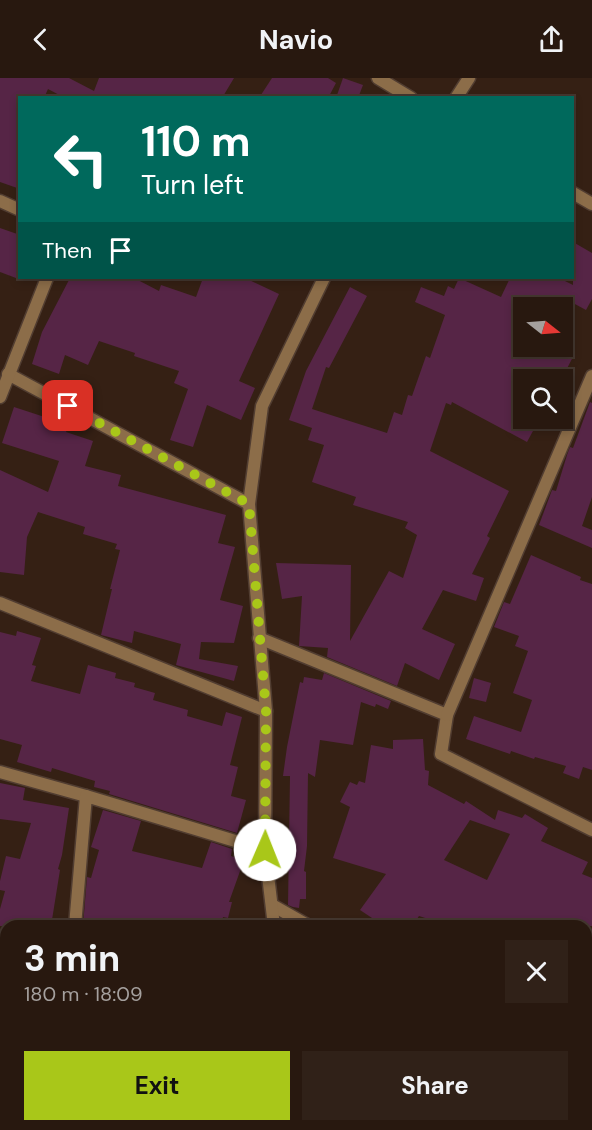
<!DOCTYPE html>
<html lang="en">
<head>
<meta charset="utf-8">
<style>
	body { margin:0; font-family:"DM Sans",sans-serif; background:#302118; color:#f1f3f6; height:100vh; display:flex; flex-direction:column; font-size:22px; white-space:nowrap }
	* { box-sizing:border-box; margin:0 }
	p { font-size:20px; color:#a5a09e }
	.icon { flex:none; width:33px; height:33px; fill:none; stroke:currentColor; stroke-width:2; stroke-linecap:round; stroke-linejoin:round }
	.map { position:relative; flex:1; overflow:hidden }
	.side { position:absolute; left:0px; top:842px; width:592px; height:212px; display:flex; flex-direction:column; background:#28180f; border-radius:18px 18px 0 0; box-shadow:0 3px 9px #0003,0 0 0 2px #44372f }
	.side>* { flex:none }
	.hud { position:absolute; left:18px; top:18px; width:556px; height:183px; border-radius:0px; box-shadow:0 3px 9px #0003,0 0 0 2px #44372f; background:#00695c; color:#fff; overflow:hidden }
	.needle { width:39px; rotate:107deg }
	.fabs { position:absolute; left:513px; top:219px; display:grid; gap:12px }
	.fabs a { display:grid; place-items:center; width:60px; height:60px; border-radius:0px; background:#28180f; box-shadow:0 3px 9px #0003,0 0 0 2px #44372f; font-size:30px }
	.pin { position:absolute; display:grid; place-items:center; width:51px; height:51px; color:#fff; margin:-26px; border-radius:12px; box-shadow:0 3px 9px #0006 }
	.me { position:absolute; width:66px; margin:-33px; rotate:1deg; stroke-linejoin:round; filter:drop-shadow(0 0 4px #0008) }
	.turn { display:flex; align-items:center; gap:21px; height:126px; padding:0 24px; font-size:27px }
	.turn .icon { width:78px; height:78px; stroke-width:2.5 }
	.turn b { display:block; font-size:42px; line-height:51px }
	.then { display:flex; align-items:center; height:57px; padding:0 24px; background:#0003; gap:12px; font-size:22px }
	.round { display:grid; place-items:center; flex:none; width:63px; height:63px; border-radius:0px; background:#302118 }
	.headline { display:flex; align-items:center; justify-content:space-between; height:102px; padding:0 24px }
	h1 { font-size:36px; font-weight:700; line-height:45px }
	.action { display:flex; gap:12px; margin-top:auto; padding:12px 24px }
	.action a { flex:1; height:69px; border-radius:0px; background:#a9c719; color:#111; font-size:24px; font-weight:700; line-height:69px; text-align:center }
	.action a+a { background:#302118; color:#f1f3f6 }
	header { display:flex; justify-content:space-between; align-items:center; height:78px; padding:0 24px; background:#28180f; font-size:27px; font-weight:700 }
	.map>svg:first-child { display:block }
	.building { fill:#562546; fill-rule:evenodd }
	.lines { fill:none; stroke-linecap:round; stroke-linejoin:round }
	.minor-casing { stroke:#513d31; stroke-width:15 }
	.minor { stroke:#8c6d49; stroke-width:12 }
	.route { stroke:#a9c719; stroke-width:10; stroke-dasharray:0 18 }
</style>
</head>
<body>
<header><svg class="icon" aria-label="back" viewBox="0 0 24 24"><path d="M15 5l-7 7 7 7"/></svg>Navio<svg class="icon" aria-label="share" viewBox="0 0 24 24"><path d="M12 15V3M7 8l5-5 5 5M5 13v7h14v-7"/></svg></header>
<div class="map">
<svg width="592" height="1052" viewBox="0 0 592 1052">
	<rect width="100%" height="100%" fill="#352014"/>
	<g class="building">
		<path d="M0 0H69L94 13 99 0H234L222 20H65L48 11 44 20H20V111L0 104Z"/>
		<path d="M272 0H328L336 5 328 20H259Z"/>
		<path d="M343 0 363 7 358 20H336Z"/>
		<path d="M0 150 20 157V190L16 200 0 194Z"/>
		<path d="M573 164 592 175V221L586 232 573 225 571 230H541L524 221V268H554L574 277 561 302H524V340H540L527 364 452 324 451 327 446 325 430 373 509 413 487 458 490 460 472 496 484 500 476 523 443 512 422 551 455 566 439 602 405 585 397 608 327 579 328 570 299 568 302 518 282 521 276 485 351 487 350 563 389 493 403 500 417 457 405 450 408 444 353 427 356 419 312 404 324 367 308 362 312 350 289 342 306 293 350 209 367 218 329 290 326 289 312 331 387 355 394 334 402 337 408 317 412 318 426 278 430 280 445 237 415 224 421 209 444 218 448 208 454 211 459 200 501 219 510 200H559L573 207Z"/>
		<path d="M70 200H134L159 213 161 207 196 219 203 200H245L279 216 239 303 255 310 241 342 207 327 193 369 170 362 188 311 174 305 179 293 134 278 135 275 99 263 88 287 65 277 59 296 32 286 42 254Z"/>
		<path d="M590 324 592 325V419L582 448 592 452V470L539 447 552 412 556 413 567 377 570 369 573 370Z"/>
		<path d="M14 329 69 347 66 354 93 363 85 388 121 397 118 408 226 437 218 465 235 469 220 522 243 528 234 565 201 564 199 581 238 588 234 603 176 587 181 566 134 553 132 565 101 557 112 511H110L120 472 115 471 117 466 83 456 85 449 38 434 27 459 24 497 0 494V392L48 414 59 383 2 365Z"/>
		<path d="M531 477 581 499 580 502 592 506V692L583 689 579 701 563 695 566 688 535 679 534 681 511 673 510 676 466 661 474 638 521 654 532 622 513 615 528 573 515 568 519 558 494 549 504 524 510 526Z"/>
		<path d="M17 553 41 560 32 587 36 588 31 603 80 616 88 587 116 595 115 600 135 605 134 609 155 615 153 622 188 632 187 638 222 648 226 634 242 639 230 687 238 689 231 718 246 722 237 755 109 716 110 713 94 709 95 703 52 690 51 694 17 684 22 667 0 661V554L16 558Z"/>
		<path d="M324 595 391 623 388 631 376 626 375 629 361 624 353 667 320 662 315 699 308 695 307 768 304 793 306 794V821H300L299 830 293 829 288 827 290 698H283L287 669 300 604 303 605 304 599 322 602Z"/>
		<path d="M474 600 491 605 486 624 469 620Z"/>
		<path d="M423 661 425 692 429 693 428 707 464 726 466 723 495 742 498 732 522 740 525 736 548 750 541 763 588 784 582 796 592 800V848H450L419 838 412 848H366L372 840 360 832 386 796 333 780 350 729 340 724 350 704 357 707 359 703 365 705 371 667 393 671V662ZM470 742 510 756 487 802 444 782Z"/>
		<path d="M0 705 25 710 23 722 69 730 62 777 58 791 60 792 51 848H0V831L5 813 0 812V803L6 778 20 781 31 745 0 741Z"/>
		<path d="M103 732 141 743 132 773 202 790 211 764 232 771 231 778 244 782 229 824H232L228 840 223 839 221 848H83L87 799 91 800 99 772 91 769Z"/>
	</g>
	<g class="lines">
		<defs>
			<g id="minor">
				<path d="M378 0 411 20"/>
				<path d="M456 20 469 0"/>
				<path d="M573 115 592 126"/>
				<path d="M0 123 20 132"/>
				<path d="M8 296 249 426"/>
				<path d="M0 319 47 200"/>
				<path d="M0 525 266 633"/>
				<path d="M259 560 447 637 441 676 592 752"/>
				<path d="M447 637 592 298"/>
				<path d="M0 694 86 718"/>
				<path d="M272 827 309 848"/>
				<path d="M75 848 86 718 265 772"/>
				<path d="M274 848 265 772 266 633 249 426 262 328 324 200"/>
				<path d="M586 996 592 999"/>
				<path d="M296 1047 297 1052"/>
				<path d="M56 1052V1047"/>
			</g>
		</defs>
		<use href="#minor" class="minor-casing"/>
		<use href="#minor" class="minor"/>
	</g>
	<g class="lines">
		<path class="route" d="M68 328 249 426 266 633 265 772"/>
	</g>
</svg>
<div class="fabs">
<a><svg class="needle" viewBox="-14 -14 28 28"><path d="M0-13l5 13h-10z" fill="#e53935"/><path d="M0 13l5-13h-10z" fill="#a5a09e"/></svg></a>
<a><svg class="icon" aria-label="search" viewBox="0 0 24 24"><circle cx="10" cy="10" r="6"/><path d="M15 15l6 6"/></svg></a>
</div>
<div class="pin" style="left:68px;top:328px;background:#d93025"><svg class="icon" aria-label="arrive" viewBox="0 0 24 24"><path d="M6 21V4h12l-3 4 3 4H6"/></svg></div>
<svg class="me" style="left:265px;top:772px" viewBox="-20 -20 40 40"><circle r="19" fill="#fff"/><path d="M0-13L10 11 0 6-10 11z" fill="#a9c719"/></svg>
<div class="hud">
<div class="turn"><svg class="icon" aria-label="left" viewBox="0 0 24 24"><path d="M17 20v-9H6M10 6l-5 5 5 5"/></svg><div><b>110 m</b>Turn left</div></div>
<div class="then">Then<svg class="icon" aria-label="arrive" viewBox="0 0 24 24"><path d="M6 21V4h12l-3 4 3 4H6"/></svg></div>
</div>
<section class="side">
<div class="headline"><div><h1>3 min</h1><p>180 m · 18:09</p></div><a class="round"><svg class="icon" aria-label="close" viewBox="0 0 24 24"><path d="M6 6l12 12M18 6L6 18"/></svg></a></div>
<div class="action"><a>Exit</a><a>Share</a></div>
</section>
</div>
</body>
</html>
